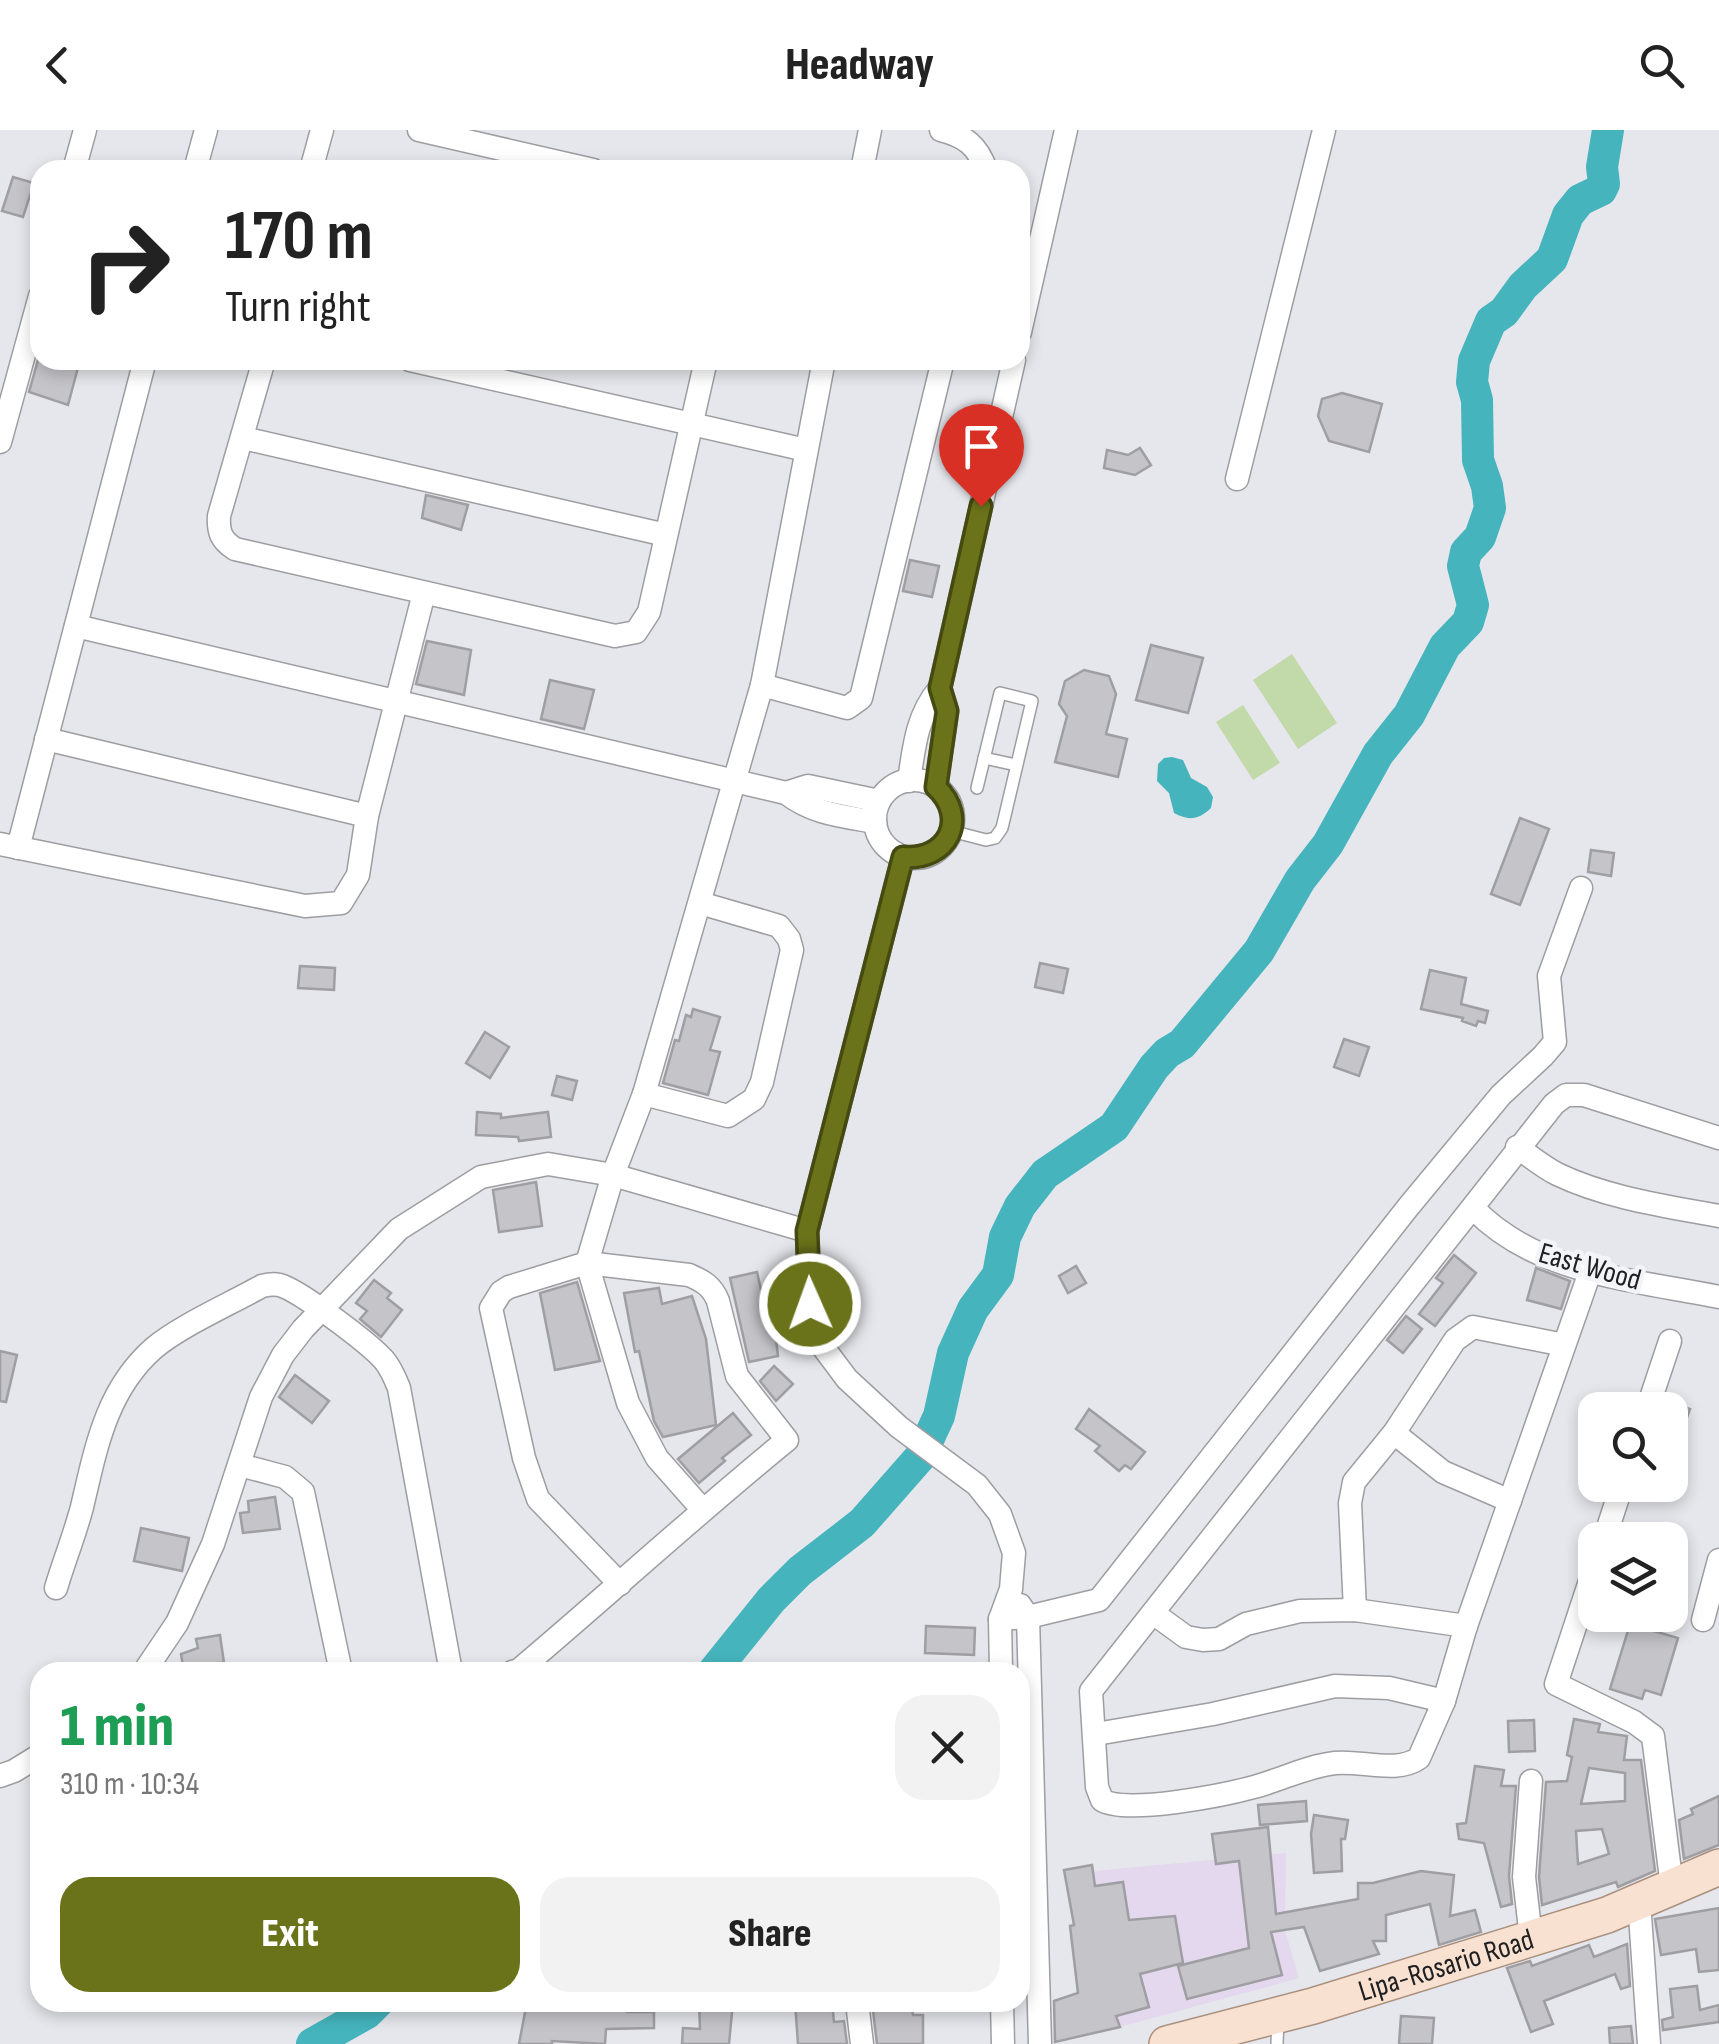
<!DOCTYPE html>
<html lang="en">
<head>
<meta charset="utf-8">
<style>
	body { margin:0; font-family:"Sofia Sans Condensed",sans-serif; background:#f2f2f2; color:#222; height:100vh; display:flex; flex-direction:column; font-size:38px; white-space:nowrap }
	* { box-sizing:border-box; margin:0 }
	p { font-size:32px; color:#767676 }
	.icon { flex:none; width:55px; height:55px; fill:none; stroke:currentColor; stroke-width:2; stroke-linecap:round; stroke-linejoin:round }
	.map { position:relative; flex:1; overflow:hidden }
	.drawer { position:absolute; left:30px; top:1532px; width:1000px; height:350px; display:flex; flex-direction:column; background:#fff; border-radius:30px; box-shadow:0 5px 15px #0003 }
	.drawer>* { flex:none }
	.banner { position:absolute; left:30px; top:30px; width:1000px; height:210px; border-radius:30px; box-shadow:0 5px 15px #0003; background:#fff; color:#222; overflow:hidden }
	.controls { position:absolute; left:1578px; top:1262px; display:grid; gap:20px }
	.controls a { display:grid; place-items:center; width:110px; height:110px; border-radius:20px; background:#fff; box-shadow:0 5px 15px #0003; font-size:50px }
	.pin { position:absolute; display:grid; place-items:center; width:85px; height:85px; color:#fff; margin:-102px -42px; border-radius:50% 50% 50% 0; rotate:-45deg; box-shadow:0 0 10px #0007 }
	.pin .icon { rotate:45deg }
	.me { position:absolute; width:110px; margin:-55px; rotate:358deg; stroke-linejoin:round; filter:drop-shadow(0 0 8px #0008) }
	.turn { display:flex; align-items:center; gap:35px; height:210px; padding:0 30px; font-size:45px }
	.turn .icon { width:130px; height:130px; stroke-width:2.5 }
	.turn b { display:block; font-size:70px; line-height:85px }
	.round { display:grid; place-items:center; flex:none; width:105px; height:105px; border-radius:30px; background:#f2f2f2 }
	.head { display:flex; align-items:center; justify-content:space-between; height:170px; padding:0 30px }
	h1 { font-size:60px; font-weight:800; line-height:75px; color:#1e9e55 }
	.primary-button { display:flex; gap:20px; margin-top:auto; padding:20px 30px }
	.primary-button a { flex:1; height:115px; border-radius:30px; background:#6a721a; color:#fff; font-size:40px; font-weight:800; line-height:115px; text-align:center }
	.primary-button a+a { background:#f2f2f2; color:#222 }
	header { display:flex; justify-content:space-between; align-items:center; height:130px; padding:0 30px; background:#fff; font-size:45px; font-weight:800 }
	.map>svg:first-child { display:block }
	.education { fill:#e3d8ed }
	.green { fill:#c2daa9 }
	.water { fill:#45b4bd }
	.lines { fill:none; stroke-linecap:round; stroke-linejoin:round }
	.river { stroke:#45b4bd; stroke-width:32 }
	.building { fill:#c5c4c9; stroke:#9f9ea3; stroke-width:2.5; fill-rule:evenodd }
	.lane-casing { stroke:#9d9da2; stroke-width:14 }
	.street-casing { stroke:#9d9da2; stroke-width:25 }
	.primary-casing { stroke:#aa907f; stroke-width:38 }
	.lane { stroke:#fff; stroke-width:11 }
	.street { stroke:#fff; stroke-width:22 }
	.primary { stroke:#f8e1d0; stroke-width:35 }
	.route-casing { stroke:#454a11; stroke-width:25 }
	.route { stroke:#6a721a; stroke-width:18 }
	.labels { text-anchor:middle; stroke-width:9; stroke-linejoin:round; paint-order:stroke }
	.street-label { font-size:30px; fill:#202022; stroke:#f3f4f9 }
</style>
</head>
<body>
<header><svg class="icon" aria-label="back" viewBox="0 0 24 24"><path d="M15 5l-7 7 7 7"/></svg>Headway<svg class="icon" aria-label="search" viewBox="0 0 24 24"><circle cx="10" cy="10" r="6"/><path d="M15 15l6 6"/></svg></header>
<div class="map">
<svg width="1719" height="1914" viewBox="0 0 1719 1914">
	<rect width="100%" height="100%" fill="#e6e7ec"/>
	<path class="education" d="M1286 1723 1285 1801 1299 1848 1120 1897 1094 1741Z"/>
	<g class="green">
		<path d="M1292 524 1337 593 1298 619 1253 550Z"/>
		<path d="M1243 575 1280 633 1253 650 1216 592Z"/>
	</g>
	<path class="water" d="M1172 627 1183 630 1191 648 1207 657 1213 667 1211 678C1198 690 1189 691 1174 683L1169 663 1157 651 1158 634 1164 628Z"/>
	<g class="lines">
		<g class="river">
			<path d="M713 1542 771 1470 800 1441 862 1393 920 1327 939 1286 953 1223 973 1179 998 1145 1005 1107 1020 1076 1045 1044 1114 997 1154 937 1167 923 1182 914 1259 821 1300 750 1328 714 1378 624 1409 585 1445 516 1468 492 1473 475 1463 436 1466 422 1480 407 1490 378 1487 356 1478 330 1477 270 1472 252 1474 231 1491 191 1504 182 1523 156 1552 129 1568 85 1580 70 1601 60 1604 54 1602 37 1608 0"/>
			<path d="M312 1914 367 1883 378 1872"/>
		</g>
	</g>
	<g class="building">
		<path d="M13 47 34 53 23 87 2 81Z"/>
		<path d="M38 230H80L68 275 29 262Z"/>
		<path d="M1342 263 1382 274 1369 322 1329 311 1318 286 1322 269Z"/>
		<path d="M1140 318 1151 335 1135 345 1104 338 1107 320 1128 325Z"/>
		<path d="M426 365 468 375 461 400 422 388Z"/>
		<path d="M910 430 939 436 932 467 903 461Z"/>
		<path d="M427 511 471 520 464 565 416 554Z"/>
		<path d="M1151 515 1203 528 1188 583 1136 570Z"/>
		<path d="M1084 540 1109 546 1116 564 1106 604 1127 609 1118 647 1055 632 1067 586 1059 574 1065 551Z"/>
		<path d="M550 550 594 560 584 599 541 589Z"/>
		<path d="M1520 688 1549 699 1520 775 1491 764Z"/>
		<path d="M1591 720 1614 723 1611 746 1588 742Z"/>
		<path d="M1040 833 1068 839 1063 863 1035 857Z"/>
		<path d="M300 836 335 838 334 860 298 858Z"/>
		<path d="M1430 840 1466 848 1461 874 1488 881 1485 893 1478 891 1476 896 1462 891 1463 888 1421 879Z"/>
		<path d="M693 879 720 887 710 920 720 922 708 965 663 953 675 910 679 911 686 885 691 887Z"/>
		<path d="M485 902 509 917 490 948 466 933Z"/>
		<path d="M1344 909 1369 917 1359 946 1334 937Z"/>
		<path d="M557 946 577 951 572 970 552 965Z"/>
		<path d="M477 982 501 984V988L548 982 551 1007 519 1011 518 1007 476 1005Z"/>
		<path d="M536 1052 542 1096 499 1102 493 1060Z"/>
		<path d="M1454 1125 1476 1143 1435 1196 1419 1184 1443 1153 1436 1148Z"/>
		<path d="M1076 1136 1086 1153 1068 1163 1059 1146Z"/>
		<path d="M1536 1138 1570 1151 1561 1179 1527 1170Z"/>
		<path d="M757 1142 765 1178 772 1176 778 1226 749 1232 730 1148Z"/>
		<path d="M374 1150 391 1163 387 1168 402 1180 381 1207 360 1189 367 1181 356 1173Z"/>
		<path d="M577 1152 600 1231 555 1240 540 1163Z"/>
		<path d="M659 1158 662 1174 692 1166 706 1209 716 1295 663 1307 654 1291 639 1221 635 1222 624 1163Z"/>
		<path d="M1406 1186 1422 1199 1403 1223 1387 1210Z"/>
		<path d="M0 1221 17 1225 6 1272 0 1271Z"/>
		<path d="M774 1236 793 1254 776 1271 760 1251Z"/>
		<path d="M295 1245 329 1271 312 1293 279 1267Z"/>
		<path d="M1670 1272 1690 1279 1672 1329H1670Z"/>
		<path d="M1089 1279 1145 1322 1131 1339 1125 1335 1119 1341 1095 1321 1100 1316 1076 1299Z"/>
		<path d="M733 1283 751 1305 722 1328 725 1331 699 1353 678 1329Z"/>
		<path d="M275 1367 280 1399 243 1403 240 1383 249 1382 248 1371Z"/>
		<path d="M141 1398 189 1408 182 1441 134 1431Z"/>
		<path d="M1630 1494 1678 1508 1661 1565 1645 1560 1642 1569 1610 1559Z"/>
		<path d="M926 1496 975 1498 974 1525 925 1523Z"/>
		<path d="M220 1505 224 1533H220L221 1542H184L181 1524 198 1518 196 1509Z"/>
		<path d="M1574 1589 1600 1594 1598 1602 1627 1606 1624 1630H1641L1655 1741 1618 1757 1616 1752 1542 1775 1539 1747 1546 1652 1567 1651 1572 1627 1567 1625ZM1589 1638 1625 1643V1671L1581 1674ZM1602 1699 1609 1724 1578 1734 1576 1701Z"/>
		<path d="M1534 1590 1535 1621 1509 1622 1508 1591Z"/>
		<path d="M1475 1636 1504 1640 1501 1656H1516L1509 1746 1512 1774 1501 1777 1484 1713 1459 1709 1457 1694 1466 1693Z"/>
		<path d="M1719 1666V1715L1684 1729 1679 1690 1693 1684 1691 1679Z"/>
		<path d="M1306 1671 1307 1691 1260 1695 1258 1675Z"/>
		<path d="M1314 1685 1348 1690 1345 1709H1341L1342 1741 1314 1743 1311 1704Z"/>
		<path d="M1268 1697 1276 1784 1358 1769V1753H1373L1421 1741 1454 1745 1450 1786 1475 1780 1481 1802 1439 1815 1430 1774 1386 1785V1811H1373L1379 1824 1320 1841 1304 1797 1271 1802 1282 1845 1187 1869 1178 1836 1249 1818 1239 1731 1216 1734 1212 1704Z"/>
		<path d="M1092 1735 1095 1756 1123 1752 1129 1790 1175 1786 1183 1833 1140 1844 1149 1877 1116 1886 1120 1897 1055 1912 1054 1871 1078 1863 1070 1796 1074 1795 1064 1740Z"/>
		<path d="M1719 1778V1840L1699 1842 1696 1819 1661 1825 1655 1789Z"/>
		<path d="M1627 1814 1630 1856 1621 1859 1615 1844 1544 1871 1553 1894 1531 1902 1507 1838 1530 1831 1532 1836 1589 1815 1594 1827Z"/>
		<path d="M1697 1856 1700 1880 1719 1875V1892L1663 1900 1662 1890 1673 1887 1670 1859Z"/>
		<path d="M527 1872H627V1882H654V1898L606 1899 605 1914 552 1911V1914H519Z"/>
		<path d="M699 1872H733L729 1914H682L683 1898 700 1899Z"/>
		<path d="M795 1872H832L834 1892 844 1891 847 1914H798Z"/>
		<path d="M872 1872H911L913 1885H923V1914H877Z"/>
		<path d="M1401 1886 1434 1888 1432 1914H1399Z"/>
		<path d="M1631 1896 1633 1914H1610L1609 1898Z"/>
	</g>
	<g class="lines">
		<defs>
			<g id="lane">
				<path d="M984 628 1016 635"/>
				<path d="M951 701 986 710 995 708 1002 698 1032 571 1000 563 977 658"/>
				<path d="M1277 1914 1278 1888"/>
			</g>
			<g id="street">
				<path d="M419 0 593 40"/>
				<path d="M941 0C965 6 978 16 986 40"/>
				<path d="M74 40 85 0"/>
				<path d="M195 40 206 0"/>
				<path d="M311 40 322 0"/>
				<path d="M862 40 870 0"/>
				<path d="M1020 202 1066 0"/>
				<path d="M264 230 219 386C218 402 221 410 235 419L615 506 636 502 649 482 706 230"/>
				<path d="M410 230 806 320"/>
				<path d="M243 308 666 405"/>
				<path d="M0 312 40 166"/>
				<path d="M1237 349 1324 0"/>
				<path d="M76 496 786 663C813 684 842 686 875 692"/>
				<path d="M762 555 847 578 861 568 943 230"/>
				<path d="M46 609 367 686"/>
				<circle cx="914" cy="689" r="39"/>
				<path d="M909 651C914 616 917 585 940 558L1014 230"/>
				<path d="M936 657 947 581 940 558"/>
				<path d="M786 663 808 656 879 671"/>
				<path d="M0 714 305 776 341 773 358 745 367 686 424 463"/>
				<path d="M18 718 145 230"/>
				<path d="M903 727 807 1101 810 1174 820 1213 847 1249 899 1297 977 1355 1000 1384 1014 1423 1011 1459 1000 1489 1001 1542"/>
				<path d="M644 964 728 986 754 969 762 952 792 820 789 809 779 796 700 773"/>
				<path d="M1517 1017C1530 1026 1543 1037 1557 1044 1607 1068 1665 1076 1719 1086"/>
				<path d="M1474 1079C1537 1144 1635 1150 1719 1167"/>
				<path d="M1590 1142 1466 1496 1444 1571 1419 1628C1397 1644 1361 1630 1335 1633 1308 1636 1280 1650 1254 1657 1225 1665 1125 1685 1102 1670L1097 1657 1091 1561 1554 974 1566 965H1584L1719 1008"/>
				<path d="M1647 1280 1670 1211"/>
				<path d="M1394 1303 1443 1342 1510 1371"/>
				<path d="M240 1335 285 1347 303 1362 341 1542"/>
				<path d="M702 1379 657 1328 628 1273 587 1133 613 1045 644 964 762 555 824 230"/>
				<path d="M1604 1410 1622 1355"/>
				<path d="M1595 1436 1556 1554 1634 1592 1653 1606 1672 1757"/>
				<path d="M56 1458C64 1431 75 1404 82 1377 96 1318 106 1260 154 1218 180 1196 230 1174 262 1156 270 1154 277 1153 285 1157 306 1166 369 1213 384 1230 391 1238 395 1248 399 1258L451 1542"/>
				<path d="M1020 1475 1028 1487 1040 1914"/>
				<path d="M1355 1480 1350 1373 1354 1352 1394 1303 1455 1210 1473 1197 1564 1215"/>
				<path d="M1153 1483 1186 1507 1203 1510 1219 1509 1246 1494 1300 1481 1355 1480 1466 1496"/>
				<path d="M1000 1489 1028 1487 1099 1470 1409 1076 1501 965 1543 926 1555 912 1549 846 1581 758"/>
				<path d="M1703 1490 1719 1430"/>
				<path d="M144 1542 177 1493 213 1414 261 1267 283 1225 303 1199 399 1099 481 1047 548 1034 613 1045 807 1101"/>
				<path d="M512 1542 519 1540C609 1464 696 1384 787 1310L737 1246 718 1171C712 1156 703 1151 689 1145L587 1133 509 1157 501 1162 491 1178 524 1328 538 1369 620 1454"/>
				<path d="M1096 1604 1213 1584 1335 1556 1389 1558 1444 1571"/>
				<path d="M0 1646 14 1641 40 1625"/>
				<path d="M1639 1771 1649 1914"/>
				<path d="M1531 1808 1524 1747 1531 1651"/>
				<path d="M857 1872 862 1914"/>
				<path d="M1002 1872 1003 1914"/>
			</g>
			<g id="primary">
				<path id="s1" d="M1167 1914 1313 1876 1607 1785 1719 1737"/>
			</g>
		</defs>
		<use href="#lane" class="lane-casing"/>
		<use href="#street" class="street-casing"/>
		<use href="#primary" class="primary-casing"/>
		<use href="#lane" class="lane"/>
		<use href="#street" class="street"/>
		<use href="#primary" class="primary"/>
	</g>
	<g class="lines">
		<defs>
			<path id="route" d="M810 1174 807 1101 903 727C948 731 969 688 936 657L947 581 940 558 981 376"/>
		</defs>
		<use href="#route" class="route-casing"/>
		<use href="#route" class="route"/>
	</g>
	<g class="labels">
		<g class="street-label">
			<text transform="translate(1590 1136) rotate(16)" y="10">East Wood</text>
			<text dy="10" stroke="none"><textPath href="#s1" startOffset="290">Lipa-Rosario Road</textPath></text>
		</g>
	</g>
</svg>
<div class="controls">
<a><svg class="icon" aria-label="search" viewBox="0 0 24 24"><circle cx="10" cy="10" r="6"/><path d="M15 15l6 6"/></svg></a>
<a><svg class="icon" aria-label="layers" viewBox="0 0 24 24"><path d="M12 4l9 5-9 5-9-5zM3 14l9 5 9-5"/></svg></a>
</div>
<div class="pin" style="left:981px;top:376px;background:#d93025"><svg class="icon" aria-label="arrive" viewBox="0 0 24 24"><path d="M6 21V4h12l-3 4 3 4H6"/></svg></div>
<svg class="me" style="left:810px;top:1174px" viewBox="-20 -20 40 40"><circle r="17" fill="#6a721a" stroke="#fff" stroke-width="3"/><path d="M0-11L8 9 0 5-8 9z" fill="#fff"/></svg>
<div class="banner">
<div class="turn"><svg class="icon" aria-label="right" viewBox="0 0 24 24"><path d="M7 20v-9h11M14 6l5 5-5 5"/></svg><div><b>170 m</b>Turn right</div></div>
</div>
<section class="drawer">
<div class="head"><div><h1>1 min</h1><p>310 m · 10:34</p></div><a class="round"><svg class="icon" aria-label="close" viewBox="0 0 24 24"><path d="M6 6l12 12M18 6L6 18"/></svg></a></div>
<div class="primary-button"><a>Exit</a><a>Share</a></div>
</section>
</div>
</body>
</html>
